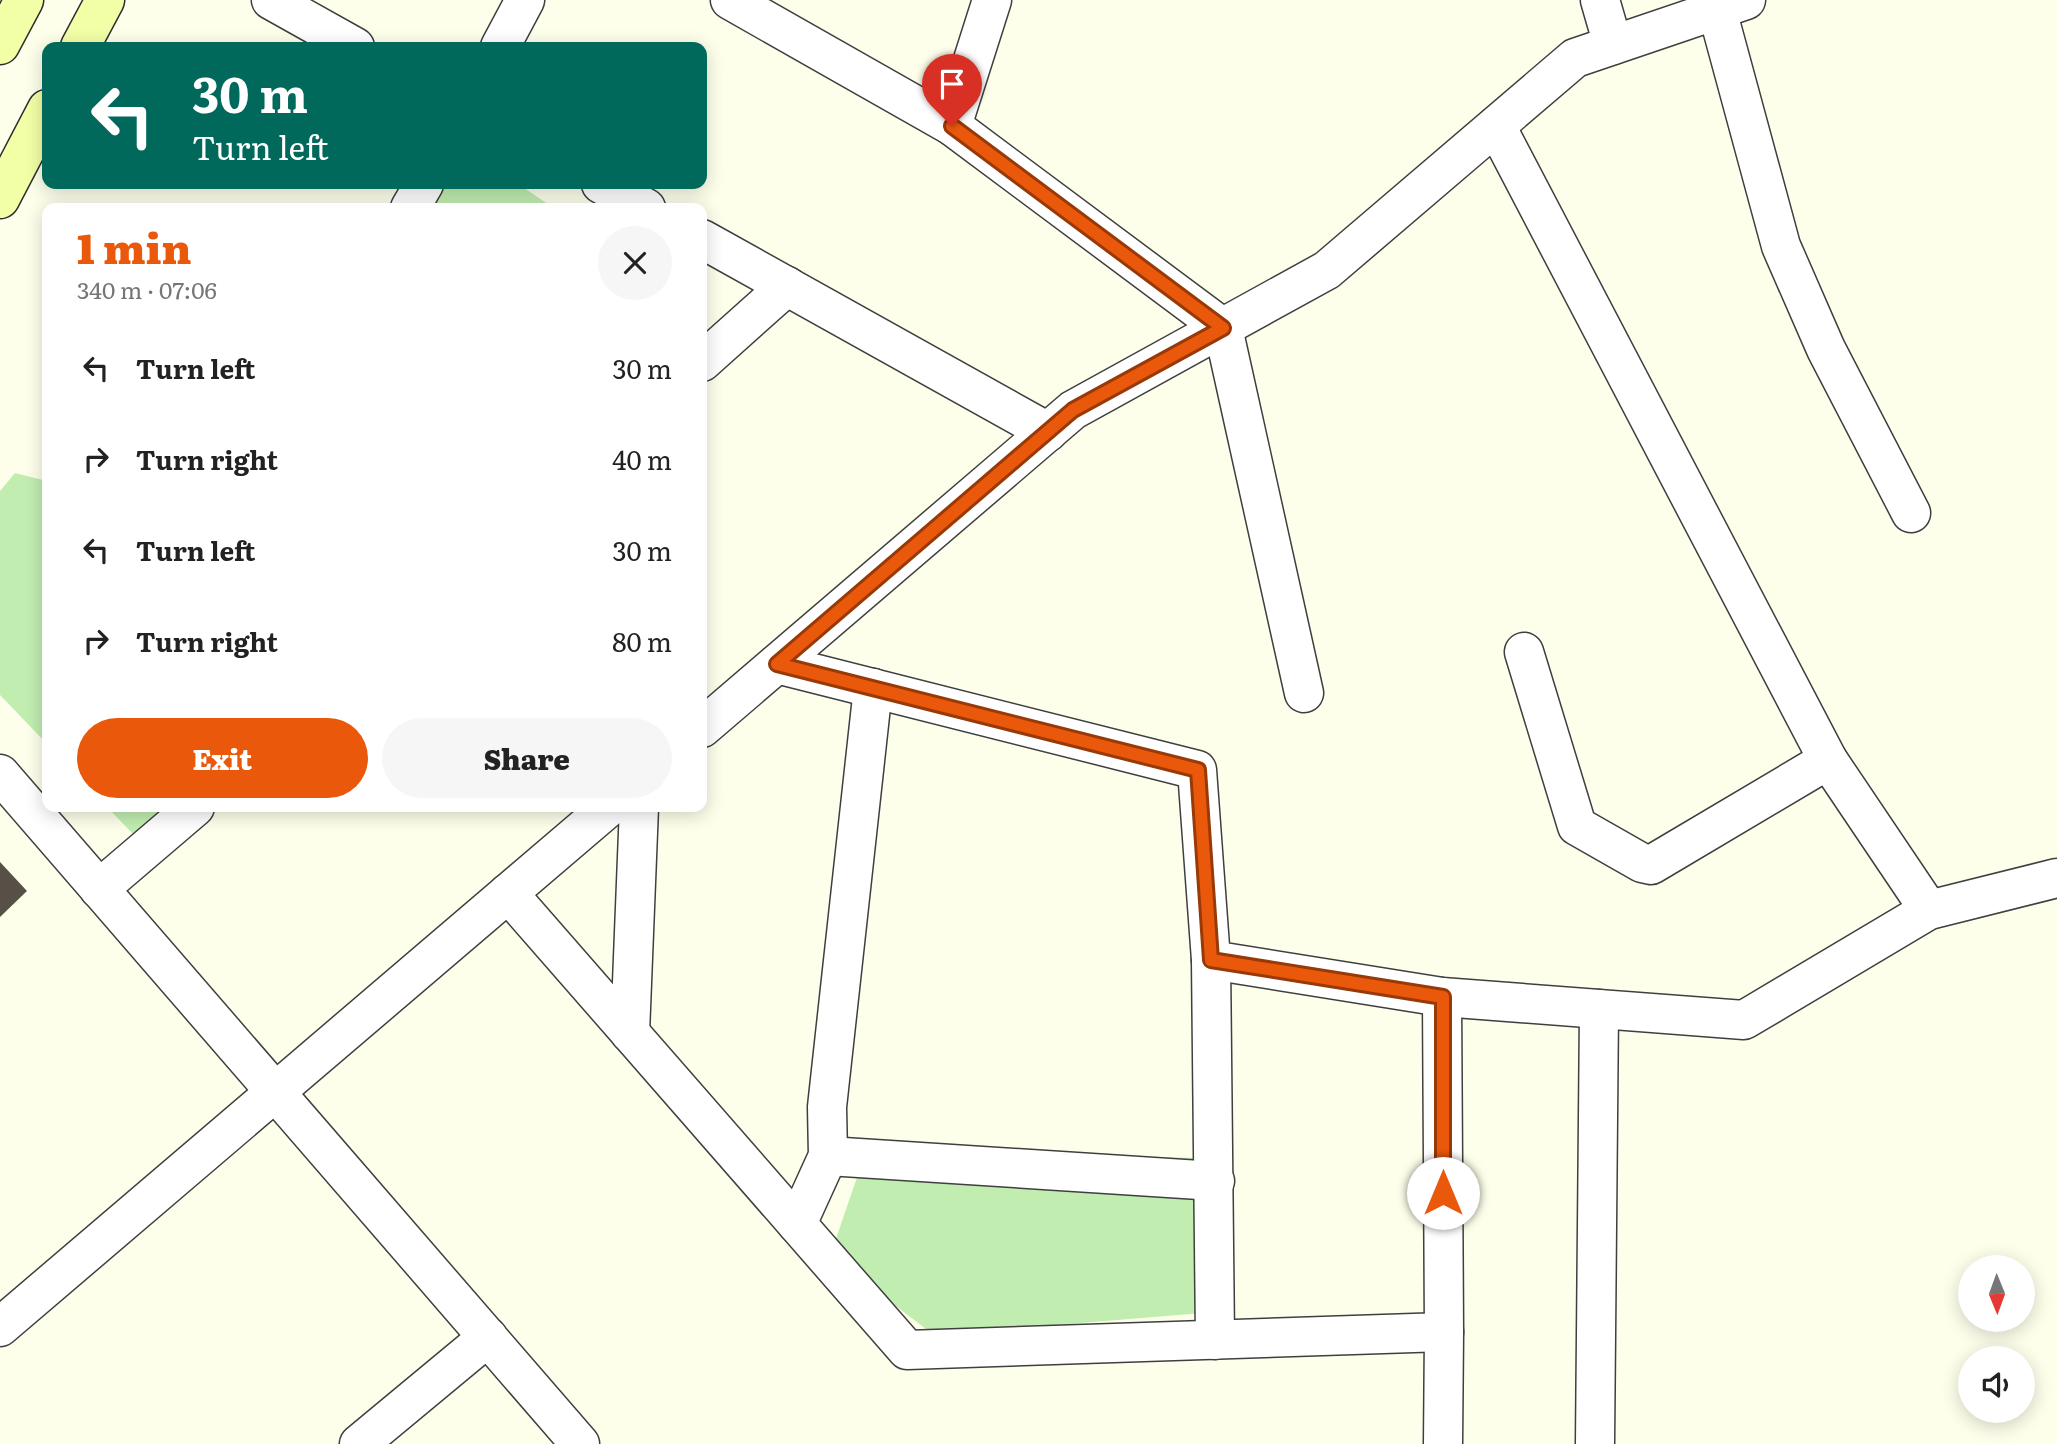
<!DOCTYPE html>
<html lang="en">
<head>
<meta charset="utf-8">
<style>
	body { margin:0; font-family:Literata,serif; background:#f6f6f6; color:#222; height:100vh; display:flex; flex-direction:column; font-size:26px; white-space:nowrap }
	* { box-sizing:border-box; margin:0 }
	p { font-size:23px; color:#767676 }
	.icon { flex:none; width:38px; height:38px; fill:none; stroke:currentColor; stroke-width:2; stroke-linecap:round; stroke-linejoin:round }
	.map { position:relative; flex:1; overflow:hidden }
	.side { position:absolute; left:42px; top:203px; width:665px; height:609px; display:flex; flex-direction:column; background:#fff; border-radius:14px; box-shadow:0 4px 18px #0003 }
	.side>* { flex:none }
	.top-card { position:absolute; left:42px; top:42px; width:665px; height:147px; border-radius:14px; box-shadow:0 4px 18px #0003; background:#00695c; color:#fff; overflow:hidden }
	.needle { width:46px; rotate:179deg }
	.fabs { position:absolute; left:1958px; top:1255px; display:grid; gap:14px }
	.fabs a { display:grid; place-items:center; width:77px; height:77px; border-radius:50%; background:#fff; box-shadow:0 4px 18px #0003; font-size:35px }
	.pin { position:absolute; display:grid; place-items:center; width:60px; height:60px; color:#fff; margin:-72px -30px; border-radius:50% 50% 50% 0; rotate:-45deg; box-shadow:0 0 7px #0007 }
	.pin .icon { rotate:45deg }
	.me { position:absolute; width:77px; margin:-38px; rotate:0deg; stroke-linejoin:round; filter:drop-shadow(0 0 5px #0008) }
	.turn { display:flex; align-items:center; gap:24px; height:147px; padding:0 35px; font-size:32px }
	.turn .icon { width:91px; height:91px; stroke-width:2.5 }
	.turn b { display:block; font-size:49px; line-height:60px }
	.round { display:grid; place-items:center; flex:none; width:74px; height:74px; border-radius:37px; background:#f6f6f6 }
	.head { display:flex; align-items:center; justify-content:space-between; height:119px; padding:0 35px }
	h1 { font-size:42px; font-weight:800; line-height:52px; color:#ea580c }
	.cta { display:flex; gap:14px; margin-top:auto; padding:14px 35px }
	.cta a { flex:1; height:80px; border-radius:42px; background:#ea580c; color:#fff; font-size:28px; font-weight:800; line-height:80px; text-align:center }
	.cta a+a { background:#f6f6f6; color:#222 }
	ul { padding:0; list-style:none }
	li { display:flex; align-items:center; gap:21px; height:91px; padding:0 35px }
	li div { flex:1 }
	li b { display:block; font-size:26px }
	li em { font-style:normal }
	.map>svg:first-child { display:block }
	.green { fill:#c1eeb0 }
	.building { fill:#565047 }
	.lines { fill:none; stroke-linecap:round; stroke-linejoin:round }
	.street-casing { stroke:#3f3f3f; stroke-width:41 }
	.secondary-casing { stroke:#2e2e2e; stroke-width:41 }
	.street { stroke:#fff; stroke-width:38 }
	.secondary { stroke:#f3ffa6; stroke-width:38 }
	.route-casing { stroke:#983908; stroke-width:18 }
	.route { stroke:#ea580c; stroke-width:12 }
</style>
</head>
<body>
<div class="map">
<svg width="2057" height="1444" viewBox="0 0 2057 1444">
	<rect width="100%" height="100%" fill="#feffeb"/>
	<g class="green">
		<path d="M419 184H518L554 208H404Z"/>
		<path d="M15 473 47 481V744L0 695V491Z"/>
		<path d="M107 807H172L135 836Z"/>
		<path d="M865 1154 1211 1158 1203 1313 934 1335 830 1256Z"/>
	</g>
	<path class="building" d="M0 862 27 891 0 917Z"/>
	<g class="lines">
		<defs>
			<g id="street">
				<path d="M271 0 355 47"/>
				<path d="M730 0 952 126 1223 328 1304 693"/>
				<path d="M1600 0 1613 45"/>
				<path d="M1717 10 1781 246 1826 349 1911 513"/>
				<path d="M500 47 525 0"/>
				<path d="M952 126 992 0"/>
				<path d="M1496 126 1828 760 1929 910"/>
				<path d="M601 184 646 208"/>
				<path d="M410 208 424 184"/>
				<path d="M702 239 1048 432"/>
				<path d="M702 362 787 286"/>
				<path d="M1524 652 1577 826 1642 863 1651 865 1828 760"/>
				<path d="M777 664 1197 770 1211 960 1442 997 1744 1020 1929 910 2057 878"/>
				<path d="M702 728 1073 410 1327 270 1575 58 1746 0"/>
				<path d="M0 774 580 1444"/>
				<path d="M99 889 195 807"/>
				<path d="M508 893 907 1350 1444 1332 1442 997"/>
				<path d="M1211 960 1215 1340"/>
				<path d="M630 1033 639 807"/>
				<path d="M828 1156 1215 1181"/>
				<path d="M797 1224 828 1156 827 1107 873 688"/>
				<path d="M0 1327 609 807"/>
				<path d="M359 1444 488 1337"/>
				<path d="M1443 1444 1444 1332"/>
				<path d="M1595 1444 1599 1009"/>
			</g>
			<g id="secondary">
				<path d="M0 45 24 0"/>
				<path d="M80 47 105 0"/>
				<path d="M0 199 47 109"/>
			</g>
		</defs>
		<use href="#street" class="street-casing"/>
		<use href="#secondary" class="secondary-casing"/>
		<use href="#street" class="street"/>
		<use href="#secondary" class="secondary"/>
	</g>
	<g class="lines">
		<defs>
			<path id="route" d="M952 126 1223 328 1073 410 777 664 1198 770 1211 960 1443 997V1193"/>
		</defs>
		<use href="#route" class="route-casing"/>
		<use href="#route" class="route"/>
	</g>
</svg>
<div class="fabs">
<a><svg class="needle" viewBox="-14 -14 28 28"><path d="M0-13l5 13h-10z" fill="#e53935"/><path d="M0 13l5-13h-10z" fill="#767676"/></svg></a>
<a><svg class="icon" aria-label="sound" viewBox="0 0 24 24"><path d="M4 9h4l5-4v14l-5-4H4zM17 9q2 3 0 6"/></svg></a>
</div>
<div class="pin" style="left:952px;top:126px;background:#d93025"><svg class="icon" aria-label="arrive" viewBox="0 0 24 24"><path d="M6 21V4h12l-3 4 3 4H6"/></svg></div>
<svg class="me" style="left:1443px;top:1193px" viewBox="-20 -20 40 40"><circle r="19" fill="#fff"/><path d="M0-13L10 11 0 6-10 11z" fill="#ea580c"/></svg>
<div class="top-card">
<div class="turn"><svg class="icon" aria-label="left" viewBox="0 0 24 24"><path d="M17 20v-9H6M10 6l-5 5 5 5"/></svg><div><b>30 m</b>Turn left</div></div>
</div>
<section class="side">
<div class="head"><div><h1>1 min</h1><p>340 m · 07:06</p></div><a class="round"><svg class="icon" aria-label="close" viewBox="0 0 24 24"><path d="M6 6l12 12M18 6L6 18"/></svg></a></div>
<ul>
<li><svg class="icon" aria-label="left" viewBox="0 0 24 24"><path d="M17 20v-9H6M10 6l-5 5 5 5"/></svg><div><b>Turn left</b></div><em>30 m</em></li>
<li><svg class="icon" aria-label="right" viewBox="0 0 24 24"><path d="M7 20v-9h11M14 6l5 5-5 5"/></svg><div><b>Turn right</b></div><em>40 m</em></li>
<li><svg class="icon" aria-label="left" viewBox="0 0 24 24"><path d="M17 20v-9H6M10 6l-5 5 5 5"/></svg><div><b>Turn left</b></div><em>30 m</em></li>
<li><svg class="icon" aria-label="right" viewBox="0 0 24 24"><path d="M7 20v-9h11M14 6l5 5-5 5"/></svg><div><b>Turn right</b></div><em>80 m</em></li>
</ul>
<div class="cta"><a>Exit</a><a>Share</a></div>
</section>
</div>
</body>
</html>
